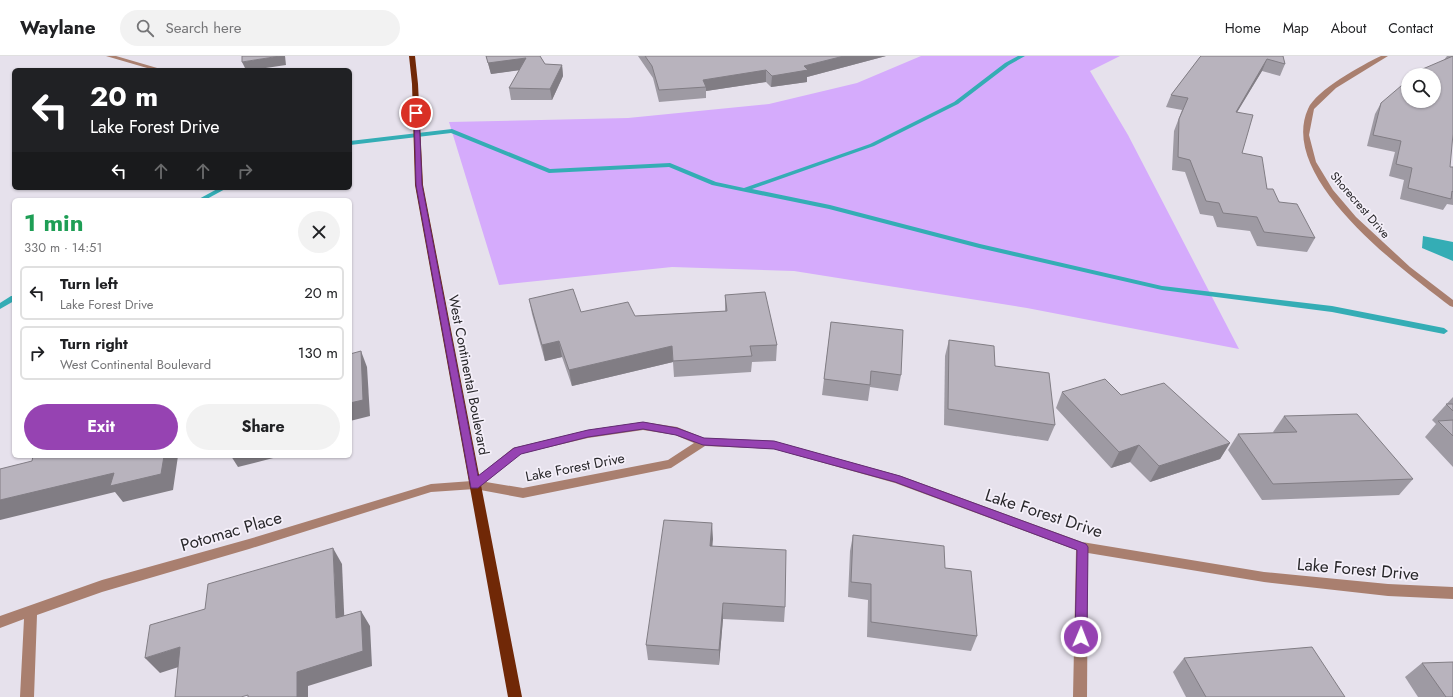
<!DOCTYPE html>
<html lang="en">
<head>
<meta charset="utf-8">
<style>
	body { margin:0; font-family:Jost,sans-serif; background:#f2f2f2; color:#202124; height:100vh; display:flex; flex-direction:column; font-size:15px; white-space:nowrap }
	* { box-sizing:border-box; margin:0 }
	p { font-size:13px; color:#757577 }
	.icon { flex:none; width:22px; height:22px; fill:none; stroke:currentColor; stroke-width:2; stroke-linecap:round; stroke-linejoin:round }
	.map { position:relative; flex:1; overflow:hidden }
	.details { position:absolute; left:12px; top:142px; width:340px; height:260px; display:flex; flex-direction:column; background:#fff; border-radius:6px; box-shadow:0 1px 3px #0004 }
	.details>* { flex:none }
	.top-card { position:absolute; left:12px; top:12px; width:340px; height:122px; border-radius:6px; box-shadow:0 1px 3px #0004; background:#202124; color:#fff; overflow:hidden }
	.fabs { position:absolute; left:1401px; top:12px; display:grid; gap:8px }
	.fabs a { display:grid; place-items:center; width:40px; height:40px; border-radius:50%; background:#fff; box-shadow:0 1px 3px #0004; font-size:20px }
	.pin { position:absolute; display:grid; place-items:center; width:34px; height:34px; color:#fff; margin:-17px; border:2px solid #fff; border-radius:50%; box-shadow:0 1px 4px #0007 }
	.me { position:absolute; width:44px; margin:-22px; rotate:1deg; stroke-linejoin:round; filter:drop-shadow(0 0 3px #0008) }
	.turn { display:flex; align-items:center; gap:14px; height:84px; padding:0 12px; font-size:18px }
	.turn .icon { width:52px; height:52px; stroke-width:2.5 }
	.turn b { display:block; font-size:28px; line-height:34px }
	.lanes { display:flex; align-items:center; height:38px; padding:0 12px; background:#0003; justify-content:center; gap:20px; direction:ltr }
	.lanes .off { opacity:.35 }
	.round { display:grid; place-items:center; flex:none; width:42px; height:42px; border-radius:21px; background:#f2f2f2 }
	.head { display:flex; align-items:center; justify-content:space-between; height:68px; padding:0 12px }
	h1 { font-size:24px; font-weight:700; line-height:30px; color:#1e9e55 }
	.cta { display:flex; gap:8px; margin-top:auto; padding:8px 12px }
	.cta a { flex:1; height:46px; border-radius:24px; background:#9643b2; color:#fff; font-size:16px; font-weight:700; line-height:46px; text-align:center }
	.cta a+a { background:#f2f2f2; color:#202124 }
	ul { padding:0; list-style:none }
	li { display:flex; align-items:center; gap:12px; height:54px; margin:0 8px 6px; padding:0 4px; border:2px solid #e0e0e0; border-radius:6px }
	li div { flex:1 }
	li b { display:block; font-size:15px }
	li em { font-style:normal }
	header { display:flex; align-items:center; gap:24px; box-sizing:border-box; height:56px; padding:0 20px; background:#fff; border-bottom:1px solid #e0e0e0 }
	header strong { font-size:19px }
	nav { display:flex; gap:22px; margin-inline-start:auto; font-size:14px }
	.search { width:280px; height:36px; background:#f2f2f2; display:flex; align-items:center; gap:10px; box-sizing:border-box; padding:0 14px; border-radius:22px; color:#757577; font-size:15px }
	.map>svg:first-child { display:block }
	.green { fill:#d5abfc }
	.water { fill:#34adb5 }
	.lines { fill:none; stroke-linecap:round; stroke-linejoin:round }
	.stream { fill:#34adb5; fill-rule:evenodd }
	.minor { fill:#a97f6f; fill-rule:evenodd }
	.major { fill:#702807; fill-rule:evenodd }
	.wall { fill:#9e9aa3 }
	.shaded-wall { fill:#817d84 }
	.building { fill:#b8b3bd; stroke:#817d84 }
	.route { fill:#9643b2; stroke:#622c74 }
	.labels { text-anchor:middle; stroke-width:3.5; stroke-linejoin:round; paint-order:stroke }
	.far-street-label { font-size:12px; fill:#28272a; stroke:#f4eff9 }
	.street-label { font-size:14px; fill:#28272a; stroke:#f4eff9 }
	.near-street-label { font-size:17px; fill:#28272a; stroke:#f4eff9 }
</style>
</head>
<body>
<header>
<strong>Waylane</strong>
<div class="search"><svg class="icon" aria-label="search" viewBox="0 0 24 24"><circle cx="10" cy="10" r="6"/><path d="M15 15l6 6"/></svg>Search here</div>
<nav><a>Home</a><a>Map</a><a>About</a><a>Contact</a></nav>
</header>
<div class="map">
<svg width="1453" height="641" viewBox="0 0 1453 641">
	<rect width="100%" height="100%" fill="#e6e1ec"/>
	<path class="green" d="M921 0H1120L1090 15 1128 79 1239 293 1027 252 794 215 672 211 499 229 449 66 628 62 769 48 857 27Z"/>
	<path class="water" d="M1423 180 1453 186V205L1422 192Z"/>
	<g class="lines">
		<g class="stream">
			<path d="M1018 0H1025L1009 9 958 48 874 90 752 133 830 149 980 188 1162 230 1332 250 1444 272 1448 275 1444 278 1332 256 1162 234 979 192 829 153 712 129 669 111 549 117 451 77 350 89V85L452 73 550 113 670 107 716 126 744 132 870 88 954 46 1005 7Z"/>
			<path d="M219 132H227L205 144H197Z"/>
			<path d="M11 240H14V245L0 253V247Z"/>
		</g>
		<g class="minor">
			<path d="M106 0H116L164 14H154Z"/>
			<path d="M1381 0H1388L1336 32 1314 53 1309 79 1316 106 1333 134 1356 161 1410 211 1453 244V251L1450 250C1403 214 1277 122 1308 53 1316 34 1362 9 1381 0Z"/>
			<path d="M643 366 677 371 704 382 774 385 901 420 1082 486 1264 516 1388 528 1453 531V543L1388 540 1264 526 1088 497 1087 641H1073L1076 494 895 427 774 393 705 390 671 412 523 442 475 433 431 436 249 493 102 536 37 559 34 641H20L24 563 0 572V560L102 524 249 483 431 428 472 425 513 392 517 391 588 374ZM643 374 675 379 694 387 668 404 523 432 486 426 520 398 588 382Z"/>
		</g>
		<path class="major" d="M409 0H415L418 28 423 129 522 641H508L415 129 412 28Z"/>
	</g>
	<g class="wall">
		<path d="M486 0H540L545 8 562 9 563 20 552 44H511L509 32 519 14 491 18Z"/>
		<path d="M638 0H886L807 21V26L771 31 766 26 706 35V42L659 46 653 22Z"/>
		<path d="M1283 0 1285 8 1280 20 1262 15 1237 56 1242 97 1267 133 1315 182 1307 196 1257 190 1250 175 1217 171 1213 160 1200 158 1185 116 1172 114 1174 75 1182 54 1166 51 1171 39 1200 1Z"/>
		<path d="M1447 0H1453L1450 111H1453V149L1447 148 1443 154 1400 143 1404 124 1389 120 1395 96 1367 90 1375 58 1381 47 1444 4Z"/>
		<path d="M725 239 777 289 776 305 752 306 751 316 674 321 673 306 572 330 562 301 545 305 532 258 529 243 581 256 635 260 725 255Z"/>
		<path d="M831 266 901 319 898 335 870 331 868 345 822 339Z"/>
		<path d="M949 284 995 310 1055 369 1048 385 944 369 945 300Z"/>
		<path d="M1062 336 1121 339 1230 387 1220 403 1150 426 1130 406 1111 412 1056 352Z"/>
		<path d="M1453 341V411L1425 381 1436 368 1432 364Z"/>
		<path d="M1284 360 1413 423 1399 439 1262 444 1228 394 1238 378 1274 377 1273 376Z"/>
		<path d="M712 467V490L785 551 784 566 723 563 719 609 648 604 646 589Z"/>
		<path d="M853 479 945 512 977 580 971 595 867 581 868 544 848 541 850 495Z"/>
		<path d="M1184 602 1345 641H1186L1173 616Z"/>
		<path d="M1422 607 1453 641H1418L1405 621Z"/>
	</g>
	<g class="shaded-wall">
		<path d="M280 0H285L286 9 252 14H246L242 6Z"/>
		<path d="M844 0H886L807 21V26L771 31 772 20 804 10Z"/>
		<path d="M526 2 528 13 491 18 488 7Z"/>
		<path d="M1267 3 1262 15 1230 68 1236 56Z"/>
		<path d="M562 9 563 20 552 44 550 33Z"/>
		<path d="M766 14V26L706 35V31L703 24Z"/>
		<path d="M559 285 562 301 545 305 542 289Z"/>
		<path d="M672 290 673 306 572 330 569 314Z"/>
		<path d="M361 295 367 311 370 360 350 365V347Z"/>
		<path d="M1230 387 1220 403 1150 426 1159 410Z"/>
		<path d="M1139 389 1130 406 1111 412 1119 396Z"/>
		<path d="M164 400H178L173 434 123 446 115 436 0 464V444Z"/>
		<path d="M231 400H281L238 411Z"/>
		<path d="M712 467 713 483 711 506 710 490Z"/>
		<path d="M333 492 342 508 345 578 336 562Z"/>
		<path d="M723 547V563L719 609V594Z"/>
		<path d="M361 555 370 570 372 610 308 630V641H297V616Z"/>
		<path d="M180 591 194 606 160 617 145 602Z"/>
	</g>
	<g class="building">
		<path d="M242 0H280L242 6Z"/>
		<path d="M486 0H540L545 8 562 9 550 33 509 32 526 2 488 7Z"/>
		<path d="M645 0H844L804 10 808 14 772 20 766 14 703 24 706 31 659 34 652 10Z"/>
		<path d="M1201 0H1283L1285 8 1267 3 1236 56 1253 59 1242 97 1262 101 1267 133H1273L1279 146 1297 148 1315 182 1264 176 1257 161 1223 157 1219 147 1206 145 1190 104 1178 101 1179 63 1188 42 1171 39 1200 1Z"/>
		<path d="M1453 0V78L1450 111H1453V136L1452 135 1451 143 1408 132 1412 112 1396 108 1401 85 1373 79 1381 47 1408 24V45H1434V19H1414L1418 15Z"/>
		<path d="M573 233 581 256 628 246 635 260 727 255 725 239 765 236 777 289 750 290 752 300 673 305 672 290 569 314 559 285 542 289 529 243Z"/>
		<path d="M831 266 903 274 901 319 871 315 870 329 824 323Z"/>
		<path d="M949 284 994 290 995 310 1049 317 1055 369 948 353Z"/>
		<path d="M361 295 363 344 350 347V298Z"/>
		<path d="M1105 323 1121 339 1164 327 1230 387 1159 410 1139 389 1119 396 1062 336Z"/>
		<path d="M1446 348H1453V355Z"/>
		<path d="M1357 358 1413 423 1273 428 1238 378 1297 376 1284 360Z"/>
		<path d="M1453 364V380L1438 365Z"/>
		<path d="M33 400H164L161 418 110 430 114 417 0 444V413L32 405Z"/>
		<path d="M664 464 712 467 710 490 786 494 785 551 723 547 719 594 646 589Z"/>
		<path d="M853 479 944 490 945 512 971 515 977 580 871 566V528L851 526Z"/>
		<path d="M333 492 336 562 361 555 363 595 297 616V641H248V639L241 641H175L180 591 145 602 150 569 205 553 208 528Z"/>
		<path d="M1312 591 1345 641H1206L1184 602Z"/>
		<path d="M1453 606V641H1446L1422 607Z"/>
	</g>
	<path class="route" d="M414 56 419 57 422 129 478 420 514 392 588 374 643 366 677 372 704 382 774 385 900 420 1086 488 1088 491 1087 581 1085 585 1081 587 1077 585 1075 581 1077 494 895 426 774 393 703 389 676 379 643 373 588 381 521 398 478 432H471L416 129Z"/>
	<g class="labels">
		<g class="far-street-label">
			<text transform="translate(1360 149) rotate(49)" y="4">Shorecrest Drive</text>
		</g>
		<g class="street-label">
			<text transform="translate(469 319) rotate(79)" y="5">West Continental Boulevard</text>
			<text transform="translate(575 411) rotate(-11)" y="5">Lake Forest Drive</text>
		</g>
		<g class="near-street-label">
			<text transform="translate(1044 457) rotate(18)" y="6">Lake Forest Drive</text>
			<text transform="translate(231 475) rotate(-16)" y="6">Potomac Place</text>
			<text transform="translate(1358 513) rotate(5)" y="6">Lake Forest Drive</text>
		</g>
	</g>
</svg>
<div class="fabs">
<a><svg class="icon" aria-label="search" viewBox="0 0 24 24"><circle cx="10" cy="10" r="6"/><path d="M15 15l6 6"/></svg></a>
</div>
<div class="pin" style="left:416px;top:57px;background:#d93025"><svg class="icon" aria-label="arrive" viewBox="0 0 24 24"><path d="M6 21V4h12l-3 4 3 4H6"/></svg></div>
<svg class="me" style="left:1081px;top:581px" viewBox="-20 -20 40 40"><circle r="17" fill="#9643b2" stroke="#fff" stroke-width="3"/><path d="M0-11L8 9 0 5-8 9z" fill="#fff"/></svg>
<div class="top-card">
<div class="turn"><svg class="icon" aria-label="left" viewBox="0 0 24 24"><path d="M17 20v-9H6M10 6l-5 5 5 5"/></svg><div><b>20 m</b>Lake Forest Drive</div></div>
<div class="lanes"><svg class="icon" aria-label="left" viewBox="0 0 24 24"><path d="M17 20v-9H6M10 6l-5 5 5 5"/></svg><svg class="icon off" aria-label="ahead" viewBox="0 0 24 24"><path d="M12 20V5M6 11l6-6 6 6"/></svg><svg class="icon off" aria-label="ahead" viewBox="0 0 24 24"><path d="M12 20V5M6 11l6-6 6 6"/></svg><svg class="icon off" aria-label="right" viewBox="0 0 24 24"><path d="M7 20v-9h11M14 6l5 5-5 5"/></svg></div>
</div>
<section class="details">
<div class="head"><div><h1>1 min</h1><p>330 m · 14:51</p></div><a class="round"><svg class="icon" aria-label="close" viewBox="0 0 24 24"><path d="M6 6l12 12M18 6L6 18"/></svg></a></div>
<ul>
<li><svg class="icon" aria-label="left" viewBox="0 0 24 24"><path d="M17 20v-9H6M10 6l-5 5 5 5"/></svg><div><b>Turn left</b><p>Lake Forest Drive</p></div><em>20 m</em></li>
<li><svg class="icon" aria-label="right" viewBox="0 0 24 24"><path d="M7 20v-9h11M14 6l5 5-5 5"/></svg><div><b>Turn right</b><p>West Continental Boulevard</p></div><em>130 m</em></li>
</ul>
<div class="cta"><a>Exit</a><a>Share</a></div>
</section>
</div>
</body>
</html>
